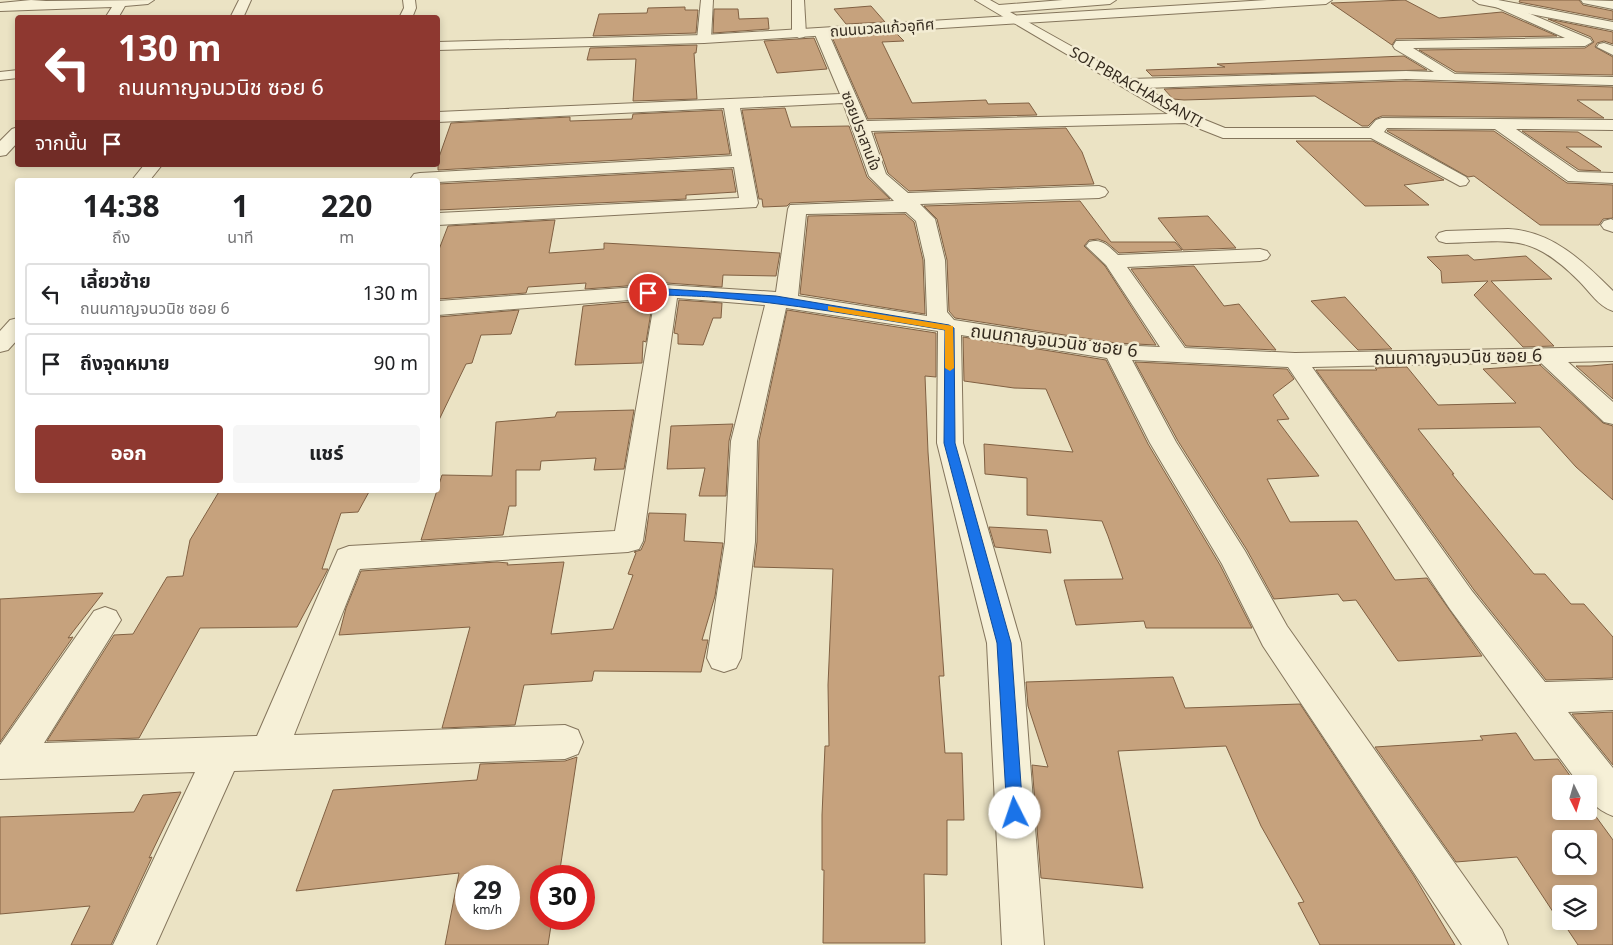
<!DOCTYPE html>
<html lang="th">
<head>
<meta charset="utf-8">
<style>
	body { margin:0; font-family:Georgia,"Noto Sans Thai",serif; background:#f6f6f6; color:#202124; height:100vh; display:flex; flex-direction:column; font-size:19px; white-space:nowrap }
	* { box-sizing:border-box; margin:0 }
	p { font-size:16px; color:#757577 }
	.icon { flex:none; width:28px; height:28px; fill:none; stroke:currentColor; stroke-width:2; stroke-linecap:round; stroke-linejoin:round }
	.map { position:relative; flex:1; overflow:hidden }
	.side { position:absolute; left:15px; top:178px; width:425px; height:315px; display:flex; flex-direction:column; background:#fff; border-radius:5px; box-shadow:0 2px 8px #0003 }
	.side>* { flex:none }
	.guide { position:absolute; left:15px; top:15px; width:425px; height:152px; border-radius:5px; box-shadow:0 2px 8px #0003; background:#8e3830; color:#fff; overflow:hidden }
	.needle { width:32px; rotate:175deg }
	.controls { position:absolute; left:1552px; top:775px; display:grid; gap:10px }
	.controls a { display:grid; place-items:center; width:45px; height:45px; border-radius:5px; background:#fff; box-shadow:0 2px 8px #0003; font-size:25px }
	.speed { position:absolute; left:455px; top:865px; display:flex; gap:10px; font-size:25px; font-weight:700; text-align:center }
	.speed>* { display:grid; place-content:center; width:65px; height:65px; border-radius:50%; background:#fff; box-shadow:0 2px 8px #0003; line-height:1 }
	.speed small { font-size:12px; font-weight:400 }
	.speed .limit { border:8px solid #d22; background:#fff; color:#111 }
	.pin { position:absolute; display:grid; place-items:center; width:42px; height:42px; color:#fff; margin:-21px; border:2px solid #fff; border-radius:50%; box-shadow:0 1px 5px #0007 }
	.me { position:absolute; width:55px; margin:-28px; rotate:356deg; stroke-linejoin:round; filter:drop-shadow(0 0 4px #0008) }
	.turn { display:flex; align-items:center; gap:18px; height:105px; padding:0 20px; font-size:22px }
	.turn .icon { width:65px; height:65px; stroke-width:2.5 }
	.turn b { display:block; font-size:35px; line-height:42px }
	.then { display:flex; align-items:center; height:48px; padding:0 20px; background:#0003; gap:10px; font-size:19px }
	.eta { display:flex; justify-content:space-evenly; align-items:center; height:85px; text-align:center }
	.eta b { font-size:30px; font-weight:700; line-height:35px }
	.primary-button { display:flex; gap:10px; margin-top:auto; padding:10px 20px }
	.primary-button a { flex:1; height:58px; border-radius:5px; background:#8e3830; color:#fff; font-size:20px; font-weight:700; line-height:58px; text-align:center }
	.primary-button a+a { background:#f6f6f6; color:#202124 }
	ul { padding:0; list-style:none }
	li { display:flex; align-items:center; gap:15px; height:62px; margin:0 10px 8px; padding:0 10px; border:2px solid #e0e0e0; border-radius:5px }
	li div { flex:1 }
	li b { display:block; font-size:19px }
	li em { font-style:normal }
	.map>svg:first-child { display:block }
	.building { fill:#c6a27d; stroke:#816143; fill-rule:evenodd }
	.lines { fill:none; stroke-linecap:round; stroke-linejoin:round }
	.minor-casing { stroke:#84755c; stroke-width:2 }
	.tertiary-casing { stroke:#84755c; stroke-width:2 }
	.minor { fill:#f6f0d7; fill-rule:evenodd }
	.tertiary { fill:#f6f0d7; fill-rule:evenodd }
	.route { fill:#1a73e8; stroke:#114b97 }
	.slow { fill:#f59e0b }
	.labels { text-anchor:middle; stroke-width:5; stroke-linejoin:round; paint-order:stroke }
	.far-street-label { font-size:15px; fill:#352b1f; stroke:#f3ecd3 }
	.street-label { font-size:18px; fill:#352b1f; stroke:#f3ecd3 }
</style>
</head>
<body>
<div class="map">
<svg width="1613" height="945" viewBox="0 0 1613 945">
	<rect width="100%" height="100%" fill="#ebe3c4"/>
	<g class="building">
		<path d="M1405 0 1439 18 1502 12 1557 36 1396 39 1392 45 1331 3Z"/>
		<path d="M1520 0H1579L1583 5 1613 11V20L1519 2Z"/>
		<path d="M871 6 885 22 846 24 834 9Z"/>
		<path d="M685 7V10H698L696 33 593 36 599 14 647 13 648 8Z"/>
		<path d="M714 9H738L739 19 768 18 769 29 713 33Z"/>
		<path d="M1548 19 1613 32V44L1604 41 1597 43 1595 47 1613 57V75L1456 72 1419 50 1585 48 1594 42 1591 37Z"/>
		<path d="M896 33 904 41 882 42 912 103 986 100 988 104 1029 103 1037 115 868 119 832 37Z"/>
		<path d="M814 38 827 69 777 73 764 41Z"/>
		<path d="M697 45 696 53H694L697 99 633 101 636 59 587 60 590 48Z"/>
		<path d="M1404 56 1427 70 1152 76 1146 70 1225 67 1217 64Z"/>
		<path d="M1406 81 1613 87V100H1577L1604 118 1382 116 1375 119 1368 126H1362L1315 96 1184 100 1173 99 1164 89Z"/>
		<path d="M785 108 791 127 849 126 867 177 890 199 790 203 787 206 763 207 762 199H759L742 110Z"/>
		<path d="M722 110 730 154 438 170V160L451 123 570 117V121L632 119 633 114Z"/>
		<path d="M1066 128 1082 152 1094 184 909 191 888 173 874 133Z"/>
		<path d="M1388 130 1494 131 1567 183 1613 185V218L1603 219 1599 225H1540L1474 176 1468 177 1387 131Z"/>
		<path d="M1522 131 1578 132 1602 147H1566L1601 171 1579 170Z"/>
		<path d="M1296 141H1373L1444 180 1404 185 1429 205 1365 206Z"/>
		<path d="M732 169 736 192 686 195V199L438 210V184Z"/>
		<path d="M1080 201 1111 242H1175L1182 250 1119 253 1106 242 1098 239 1089 240 1084 246 1105 266 1156 345 1116 343 955 318 949 311 947 260 937 219 924 206Z"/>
		<path d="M905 214 914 222 923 260 925 314 800 294 808 216Z"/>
		<path d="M1208 216 1236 248 1183 250 1158 218Z"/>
		<path d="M555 220 549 253 604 249V243L780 253 776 276 723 275 722 287 667 283 585 289 586 283 528 287 526 293 438 299V252L448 226Z"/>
		<path d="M1468 255 1474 260 1526 256 1552 279 1491 281 1554 346 1523 347 1474 295 1488 281 1442 283 1441 271 1427 257Z"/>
		<path d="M1194 266 1224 306 1239 304 1276 350 1186 346 1131 269Z"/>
		<path d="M1345 297 1389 346 1392 349 1358 350 1311 301Z"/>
		<path d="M653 300 646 342 643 341 642 363 575 365 583 306Z"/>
		<path d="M679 300 722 303 721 318H713L703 345 678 344V334L674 333Z"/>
		<path d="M519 310 511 334 481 335 472 363 466 364 438 422V317Z"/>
		<path d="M787 310 936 333V377L925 376 928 452 944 676H939L945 753H962L964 820H947V875L924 874 925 943H823L824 870H822V815L825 746H829L828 685 833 569 754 567 757 542 759 441Z"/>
		<path d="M963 337 1106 360 1148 444 1220 565 1252 628H1146L1144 621 1076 625 1064 580 1123 579 1108 536 1102 521 1027 515V478L985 474 984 444 1073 452 1046 389 1014 388 964 381Z"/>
		<path d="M1135 362 1287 369 1294 379 1273 395 1289 419 1277 420 1319 476 1267 479 1290 522 1357 521 1395 580 1427 578 1482 656 1398 661 1356 600 1343 601 1338 594 1274 599 1247 550 1178 441Z"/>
		<path d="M1539 364 1603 423 1613 426V500L1576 467 1540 427 1418 429 1454 474H1452L1534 574H1545L1571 604H1584L1613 637V678L1546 680 1474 590 1316 370H1377L1375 368 1407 367 1438 405 1516 403 1483 369 1541 365Z"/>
		<path d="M1613 364V399L1576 366H1591Z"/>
		<path d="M634 410 624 469 594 470 596 458 541 461 540 470H516V506H509L503 535 421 540 442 475 492 476 496 422 555 417 557 412Z"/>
		<path d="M733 424 729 441 726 496H699L705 468 667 469 671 426Z"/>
		<path d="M220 490H370L358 512 341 513 322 569H328L297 627 200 628 139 738 47 741 114 635 133 634 167 577 183 576 190 540Z"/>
		<path d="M649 513 686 514 684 541 723 543 715 596 702 640H708L701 672 594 671 592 681 524 685 515 725 442 728 470 627 339 635 346 608 361 571 497 562 508 563 507 565 564 562 551 634 613 629 633 575 628 574 636 553 634 552 641 550 645 541Z"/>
		<path d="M989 527 1047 530 1051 553 995 547Z"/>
		<path d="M103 593 68 638 73 637 0 742V599Z"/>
		<path d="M1173 677 1185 708 1300 704 1414 876 1455 945H1320L1298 903 1304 902 1261 826 1226 746 1118 751 1143 888 1041 878 1032 765 1048 767 1028 706 1026 682Z"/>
		<path d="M1613 712V765L1572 714Z"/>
		<path d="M1516 733 1534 760 1558 759 1576 784H1561V811H1589V807L1613 840V945H1578L1562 921H1589V894H1561V921H1559L1517 857 1456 862 1375 747 1483 740 1480 736ZM1561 839H1589V866H1561Z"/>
		<path d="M577 757 559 876H541V919H552L548 945H445L459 873 296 891 333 790 477 780 480 764 565 761ZM466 876H509V919H466Z"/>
		<path d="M181 792 149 858 152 857 111 945H71L90 906 0 914V817L134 812 143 795Z"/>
	</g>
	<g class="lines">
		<defs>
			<g id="minor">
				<path d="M31 0 46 1 154 0 148 4 125 6 118 18H105L112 7 0 11V3Z"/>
				<path d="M239 0H251L243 18H230Z"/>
				<path d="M403 0H415L416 8 412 18H399L404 8Z"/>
				<path d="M701 0H713L711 39 704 43 697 39Z"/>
				<path d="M792 0H804L806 34 804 37 799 38 792 34Z"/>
				<path d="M975 0H990L999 5 1063 0H1116L1110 4 1010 12 1130 79 1406 71 1434 72 1395 49 1393 46 1396 41 1565 38 1485 2 1497 0 1590 39 1592 42 1585 46 1413 48 1455 74 1613 77V85H1610L1406 79 1145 88 1193 115 1225 128H1369L1376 120 1382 118 1613 120V130L1516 129 1578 172 1613 173V183L1568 181 1495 129 1387 128 1384 132 1466 177 1469 181 1466 185 1460 186 1371 138H1223L1185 123 871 131 886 174 908 193 1099 186 1105 188 1108 192 1105 196 1099 198 920 204 935 219 945 260 947 312 954 320 1116 345 1160 347 1106 265 1086 246 1089 242C1102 238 1108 246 1118 255L1260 249 1267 251 1270 255 1267 259 1260 261 1127 267 1185 348 1295 353 1613 347V361L1568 362 1613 402V424L1604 422 1540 362 1312 367 1472 591 1545 682 1613 680V710L1568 712 1613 768V816C1596 809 1589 803 1589 784H1579L1450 609 1288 367 1132 360 1176 442 1245 551 1287 626 1502 930 1508 945H1462L1263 646 1222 564 1150 443 1107 358 961 335 963 443 1021 643 1044 945H1002L987 643 937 443 938 331 786 308 757 441 755 542 741 658 736 668 724 672 712 668 707 658 725 542 731 441 765 305 677 298 643 541 639 549 628 552 360 569 294 735 565 725 578 730 583 742 578 754 565 759 234 771 156 945H113L195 772 0 779V745L94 611 105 607 116 611 121 620 44 743 257 736 338 550 349 546 615 531 655 298 438 315V301L667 285 776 292 788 209 790 205 894 201 869 176 843 103 740 108 758 203 756 207 438 225V213L739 198 734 167 438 182V180H412L411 178 414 174 420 173 732 156 724 108 438 122V112L840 94 814 32 821 28 828 32 867 121 1168 114ZM906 212 916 221 925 260 927 316 798 296 806 214Z"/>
				<path d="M1604 43 1613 46V55L1597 47 1599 44Z"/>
				<path d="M18 127V142L6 155 0 156V141L12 129Z"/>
				<path d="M144 165H162L150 180H132Z"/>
				<path d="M1611 219 1613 220V232L1604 229 1601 225 1604 221Z"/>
				<path d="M1508 229C1552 231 1583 261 1613 291V311C1599 307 1589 291 1579 281 1529 231 1510 242 1446 243L1439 241 1436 237 1439 233 1446 231Z"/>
				<path d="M18 318V339L8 350 0 352V331L10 320Z"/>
			</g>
			<g id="tertiary">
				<path d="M1267 0H1332L1326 4 704 43 438 50V42L704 35Z"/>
				<path d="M1473 0H1498L1613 22V30L1479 4Z"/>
				<path d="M1581 0 1613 1V9L1583 3Z"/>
				<path d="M18 70V78L0 80V72Z"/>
			</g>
		</defs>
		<use href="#minor" class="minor-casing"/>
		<use href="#tertiary" class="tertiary-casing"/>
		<use href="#minor" class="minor"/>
		<use href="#tertiary" class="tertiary"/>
	</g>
	<path class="route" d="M667 289 776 296 949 325 954 328 955 443 1011 643 1023 813 1021 818 1015 821 1009 818 1007 813 997 643 944 443 945 330C867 317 789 303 711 297 701 296 647 295 643 293L648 290Z"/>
	<path class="slow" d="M828 306 953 326 954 368 950 371 945 368V330L831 311 828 310Z"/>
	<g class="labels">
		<g class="far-street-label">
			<text transform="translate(882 28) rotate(-4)" y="5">ถนนนวลแก้วอุทิศ</text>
			<text transform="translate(1136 87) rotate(29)" y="5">SOI PBRACHAASANTI</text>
			<text transform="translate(861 131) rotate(69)" y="5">ซอยปราสานใจ</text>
		</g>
		<g class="street-label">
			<text transform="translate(1054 341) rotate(7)" y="6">ถนนกาญจนวนิช ซอย 6</text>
			<text transform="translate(1458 357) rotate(-1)" y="6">ถนนกาญจนวนิช ซอย 6</text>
		</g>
	</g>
</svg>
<div class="controls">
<a><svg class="needle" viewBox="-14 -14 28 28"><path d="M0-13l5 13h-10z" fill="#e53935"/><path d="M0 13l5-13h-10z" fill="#757577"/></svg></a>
<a><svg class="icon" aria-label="search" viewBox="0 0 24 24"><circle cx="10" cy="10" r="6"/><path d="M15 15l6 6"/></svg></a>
<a><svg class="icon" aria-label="layers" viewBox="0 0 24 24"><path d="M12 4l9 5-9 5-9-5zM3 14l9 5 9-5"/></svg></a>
</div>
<div class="speed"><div>29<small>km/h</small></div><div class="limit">30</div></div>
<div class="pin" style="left:648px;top:293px;background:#d93025"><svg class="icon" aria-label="arrive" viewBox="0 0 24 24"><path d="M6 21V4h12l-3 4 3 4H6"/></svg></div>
<svg class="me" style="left:1015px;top:813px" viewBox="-20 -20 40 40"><circle r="19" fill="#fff"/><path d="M0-13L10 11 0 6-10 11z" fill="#1a73e8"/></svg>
<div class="guide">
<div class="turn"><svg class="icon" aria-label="left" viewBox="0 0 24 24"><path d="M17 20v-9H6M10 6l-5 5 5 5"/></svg><div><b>130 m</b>ถนนกาญจนวนิช ซอย 6</div></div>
<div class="then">จากนั้น<svg class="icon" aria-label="arrive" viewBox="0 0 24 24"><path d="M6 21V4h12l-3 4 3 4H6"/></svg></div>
</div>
<section class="side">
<div class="eta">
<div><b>14:38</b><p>ถึง</p></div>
<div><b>1</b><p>นาที</p></div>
<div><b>220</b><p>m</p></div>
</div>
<ul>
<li><svg class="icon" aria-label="left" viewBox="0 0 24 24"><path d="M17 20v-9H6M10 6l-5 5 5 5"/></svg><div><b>เลี้ยวซ้าย</b><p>ถนนกาญจนวนิช ซอย 6</p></div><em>130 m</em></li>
<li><svg class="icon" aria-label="arrive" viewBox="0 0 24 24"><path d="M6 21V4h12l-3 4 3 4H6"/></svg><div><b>ถึงจุดหมาย</b></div><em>90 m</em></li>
</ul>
<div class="primary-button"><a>ออก</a><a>แชร์</a></div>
</section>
</div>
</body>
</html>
